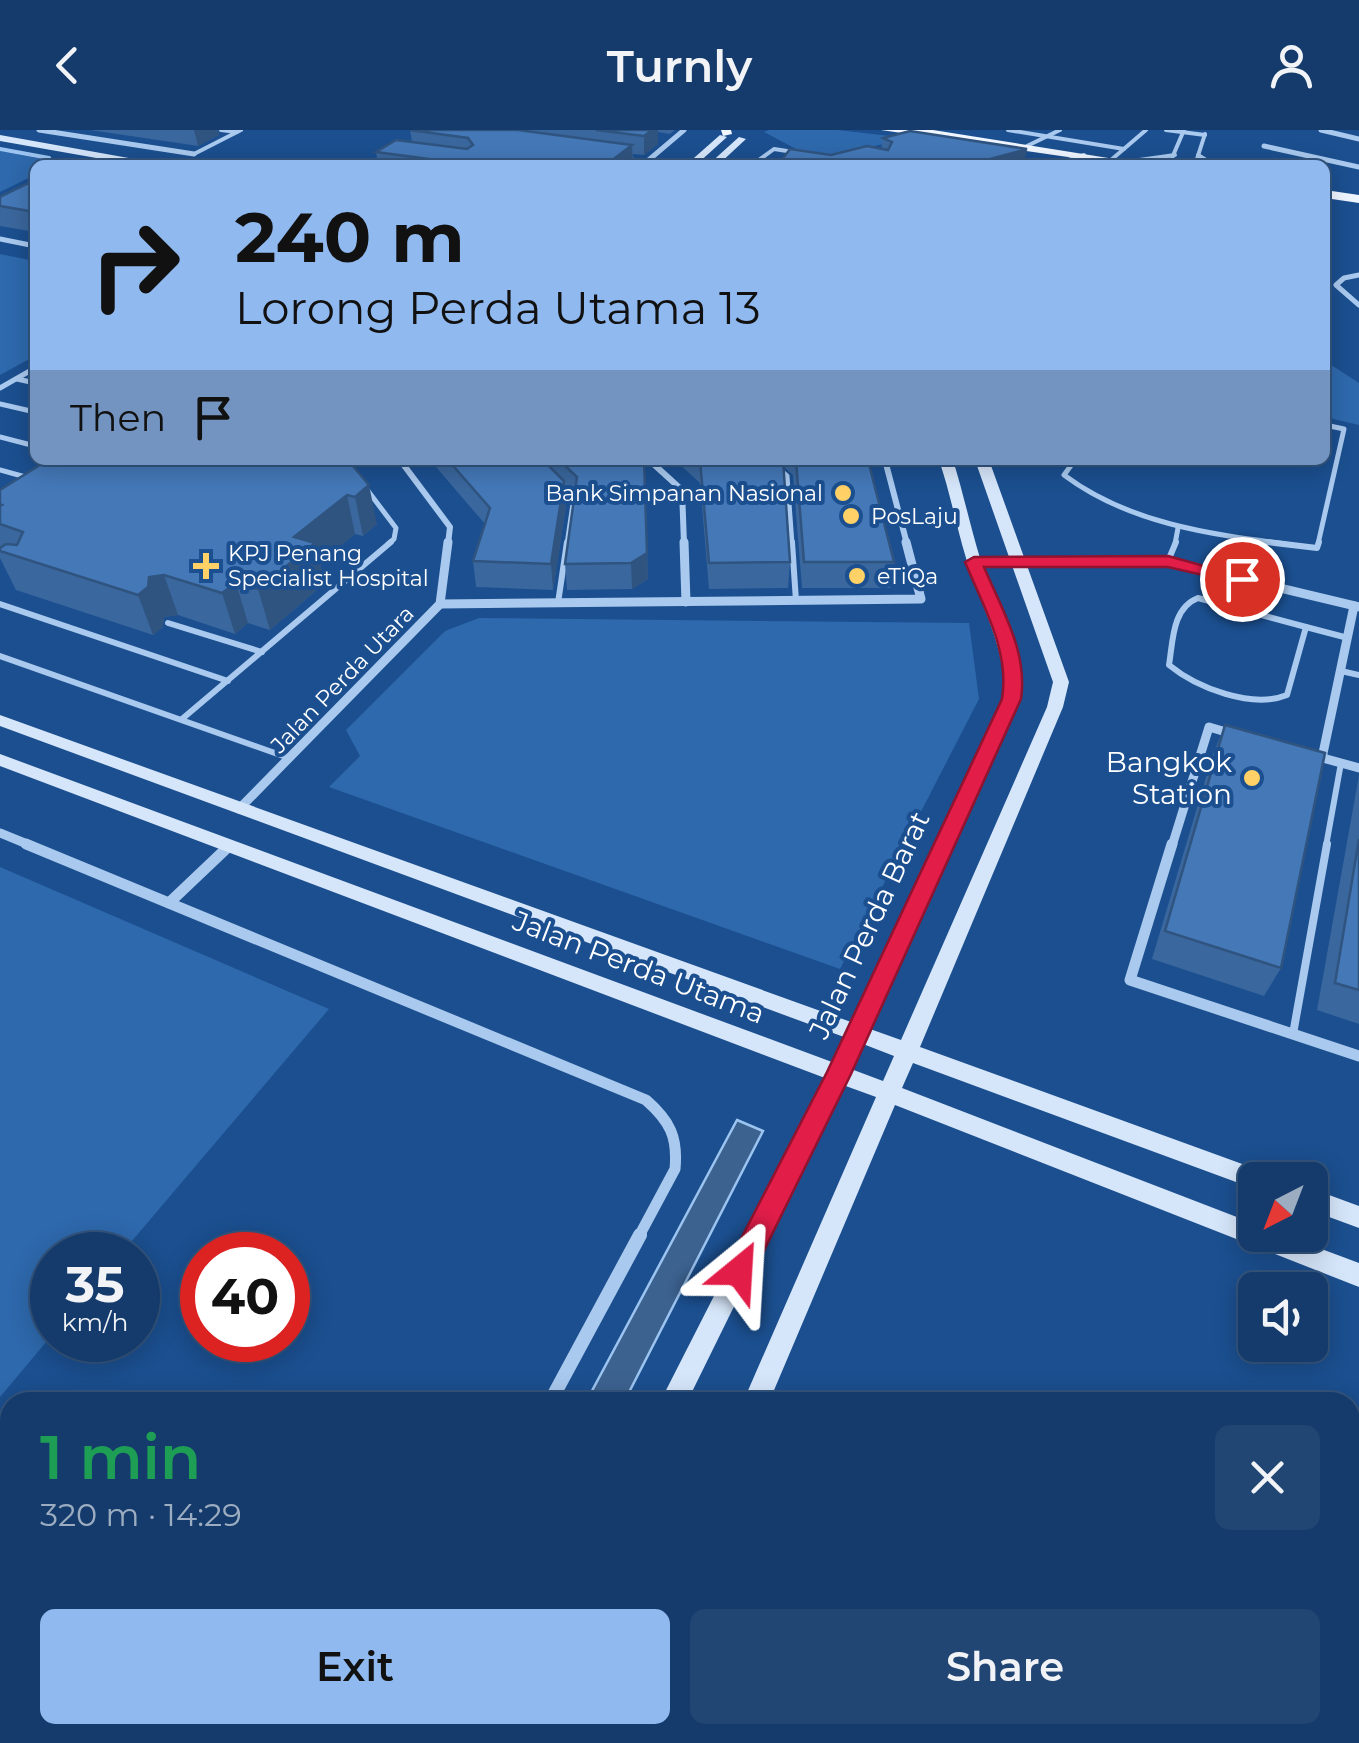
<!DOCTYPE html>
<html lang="en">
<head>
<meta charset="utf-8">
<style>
	body { margin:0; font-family:Montserrat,sans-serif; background:#214673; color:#f1f3f6; height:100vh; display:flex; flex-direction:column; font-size:38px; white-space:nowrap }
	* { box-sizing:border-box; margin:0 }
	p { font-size:32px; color:#9dadc1 }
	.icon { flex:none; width:55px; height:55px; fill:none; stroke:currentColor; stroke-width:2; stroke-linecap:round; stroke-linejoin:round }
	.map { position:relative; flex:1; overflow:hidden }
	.panel { position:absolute; left:0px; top:1262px; width:1360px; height:352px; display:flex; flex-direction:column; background:#143b6b; border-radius:30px 30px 0 0; box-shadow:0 5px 25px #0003,0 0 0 2px #33557e }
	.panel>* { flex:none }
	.hud { position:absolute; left:30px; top:30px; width:1300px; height:305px; border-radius:15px; box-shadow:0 5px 25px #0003,0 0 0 2px #33557e; background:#90b9f0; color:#111; overflow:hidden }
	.needle { width:65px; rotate:222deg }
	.buttons { position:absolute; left:1238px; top:1032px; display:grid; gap:20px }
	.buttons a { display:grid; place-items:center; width:90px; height:90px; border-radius:15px; background:#143b6b; box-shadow:0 5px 25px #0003,0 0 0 2px #33557e; font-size:50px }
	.speed { position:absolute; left:30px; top:1102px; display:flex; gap:20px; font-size:50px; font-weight:700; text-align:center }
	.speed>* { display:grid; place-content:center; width:130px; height:130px; border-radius:50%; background:#143b6b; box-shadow:0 5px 25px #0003,0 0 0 2px #33557e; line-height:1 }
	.speed small { font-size:25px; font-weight:400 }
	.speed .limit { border:15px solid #d22; background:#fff; color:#111 }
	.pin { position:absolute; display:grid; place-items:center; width:85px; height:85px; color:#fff; margin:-42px; border:5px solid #fff; border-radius:50%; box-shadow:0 2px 10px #0007 }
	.me { position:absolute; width:110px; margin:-55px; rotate:27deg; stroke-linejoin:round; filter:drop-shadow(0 0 8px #0008) }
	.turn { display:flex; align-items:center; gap:35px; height:210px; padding:0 40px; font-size:45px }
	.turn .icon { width:130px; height:130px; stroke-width:2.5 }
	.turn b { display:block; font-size:70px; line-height:85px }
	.then { display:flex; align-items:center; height:95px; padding:0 40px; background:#0003; gap:20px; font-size:38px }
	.round { display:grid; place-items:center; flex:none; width:105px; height:105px; border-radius:15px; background:#214673 }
	.overview { display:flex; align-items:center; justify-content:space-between; height:170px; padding:0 40px }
	h1 { font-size:60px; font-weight:600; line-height:75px; color:#1e9e55 }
	.button { display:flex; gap:20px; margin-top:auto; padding:20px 40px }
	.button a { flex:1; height:115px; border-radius:15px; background:#90b9f0; color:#111; font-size:40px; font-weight:600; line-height:115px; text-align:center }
	.button a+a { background:#214673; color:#f1f3f6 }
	header { display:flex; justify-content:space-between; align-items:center; height:130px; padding:0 40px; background:#143b6b; font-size:45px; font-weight:600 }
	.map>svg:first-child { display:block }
	.green { fill:#2e69ad }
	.water { fill:#3c6290; stroke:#9cc4f0; stroke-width:2.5 }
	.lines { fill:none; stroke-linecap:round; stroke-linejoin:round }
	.stream { stroke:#9cc4f0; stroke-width:4 }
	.path { stroke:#a9c9ee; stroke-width:8; stroke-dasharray:8 10; stroke-linecap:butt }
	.lane-far4 { stroke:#a9c9ee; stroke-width:4 }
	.lane-far3 { stroke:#a9c9ee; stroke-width:5 }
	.lane-far2 { stroke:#a9c9ee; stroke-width:6 }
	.lane-far1 { stroke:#a9c9ee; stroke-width:8 }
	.lane { stroke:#a9c9ee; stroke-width:10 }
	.street-far4 { stroke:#a9c9ee; stroke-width:5 }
	.street-far3 { stroke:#a9c9ee; stroke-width:6 }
	.street-far2 { stroke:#a9c9ee; stroke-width:9 }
	.street-far1 { stroke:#a9c9ee; stroke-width:11 }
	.street { stroke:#a9c9ee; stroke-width:14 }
	.secondary { fill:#d6e6fa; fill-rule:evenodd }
	.primary { fill:#f0f6ff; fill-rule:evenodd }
	.wall { fill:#3a679d }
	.shaded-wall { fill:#305480 }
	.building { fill:#4478b7; stroke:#305480; stroke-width:2.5 }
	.route { fill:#e11d48; stroke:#92132f; stroke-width:2.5 }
	.poi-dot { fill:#ffd166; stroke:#1b4f8f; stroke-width:4 }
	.labels { text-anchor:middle; stroke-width:8; stroke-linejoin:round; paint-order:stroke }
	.far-poi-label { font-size:22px; fill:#fff; stroke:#1b4f8f; text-anchor:start }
	.far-street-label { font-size:22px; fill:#fff; stroke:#1b4f8f }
	.poi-label { font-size:28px; fill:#fff; stroke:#1b4f8f; text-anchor:end }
	.street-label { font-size:28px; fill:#fff; stroke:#1b4f8f }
</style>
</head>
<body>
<header><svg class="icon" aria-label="back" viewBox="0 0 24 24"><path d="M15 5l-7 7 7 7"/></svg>Turnly<svg class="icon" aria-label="person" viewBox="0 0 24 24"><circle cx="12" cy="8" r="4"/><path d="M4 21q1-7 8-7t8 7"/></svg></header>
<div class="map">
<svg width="1359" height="1613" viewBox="0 0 1359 1613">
	<rect width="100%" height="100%" fill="#1b4f8f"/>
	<g class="green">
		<path d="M769 0H838L908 8 817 30 764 2Z"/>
		<path d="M0 21 47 30 51 35H35V45L0 62Z"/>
		<path d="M0 124 35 131V226L0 245Z"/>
		<path d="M1325 231 1359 253V295L1325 287Z"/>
		<path d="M479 488 969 493 979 569 840 839 329 657 360 626 346 600 445 501Z"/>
		<path d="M0 737 329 879 120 1125H52V1205L0 1267Z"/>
		<path d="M10 1519V1605H215L227 1613H0V1521Z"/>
	</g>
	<g class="water">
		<path d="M737 990 763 1001 624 1272H586Z"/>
		<path d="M10 1578V1605H86L99 1613H0V1580Z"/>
	</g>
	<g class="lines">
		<path class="stream" d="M0 19 49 28"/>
		<g class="path">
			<path d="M0 1553 10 1549"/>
			<path d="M124 1605 135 1613"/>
		</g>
		<g class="lane-far4">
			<path d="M221 0 237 2"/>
			<path d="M1008 0 1124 19"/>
			<path d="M1166 0 1205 5"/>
			<path d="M1027 16 1060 0"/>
			<path d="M194 24 241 0"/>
			<path d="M1198 25 1214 35"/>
			<path d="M1111 30 1146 0"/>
			<path d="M1125 32 1175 25"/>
			<path d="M752 35 774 19 787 21 812 35"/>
			<path d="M1053 35 1084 25"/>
			<path d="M1169 35 1184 0"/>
			<path d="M1195 35 1205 4"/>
		</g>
		<g class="lane-far3">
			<path d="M17 249 35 253"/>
			<path d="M0 258 35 238"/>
			<path d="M0 274 35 282"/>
			<path d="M0 307 35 316"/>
			<path d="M768 330 787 346 792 414"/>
			<path d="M1075 330 1064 345C1128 393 1208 404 1286 414"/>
			<path d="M0 340 29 348"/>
			<path d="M365 357 396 398 394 409 388 414"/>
			<path d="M560 362 573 374 567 414"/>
			<path d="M1175 414 1178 398"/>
			<path d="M1318 414 1344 299 1325 295"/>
		</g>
		<g class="lane-far2">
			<path d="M792 412 796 471"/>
			<path d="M1267 412 1317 418 1319 412"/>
			<path d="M1168 431 1176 412"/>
			<path d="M1198 468 1306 497 1287 565C1252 579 1197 558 1169 535 1173 511 1172 478 1198 468Z"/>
			<path d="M558 473 567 412"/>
			<path d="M0 474 228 551"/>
			<path d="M168 493 262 522"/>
			<path d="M1306 497 1348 508"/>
			<path d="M0 526 289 628"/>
			<path d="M1341 541 1359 545"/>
			<path d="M182 589 391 412"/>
			<path d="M1326 716 1341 633"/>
		</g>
		<path class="lane-far1" d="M1293 904 1327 714"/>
		<g class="lane">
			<path d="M0 1311 6 1315"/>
			<path d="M1350 1339 1359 1343"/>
			<path d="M0 1402 10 1410"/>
			<path d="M0 1466H10"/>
			<path d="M294 1605 305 1613"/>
		</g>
		<g class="street-far4">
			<path d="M39 0 194 24"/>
			<path d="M1321 0 1359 9"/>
			<path d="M1264 16 1359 37"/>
			<path d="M623 29 646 32"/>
			<path d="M644 34 684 0"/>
			<path d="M0 109 35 116"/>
			<path d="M1359 145 1344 148 1336 155 1359 175"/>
		</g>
		<g class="street-far3">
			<path d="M400 330 450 397 448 414"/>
			<path d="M649 330 682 360 684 414"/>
			<path d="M885 330 907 414"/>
		</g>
		<g class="street-far2">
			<path d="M684 412 686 472"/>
			<path d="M974 432 1168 431 1359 477"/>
			<path d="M440 474 921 469 906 412"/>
			<path d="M1312 625 1359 638"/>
			<path d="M1322 628 1354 476"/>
			<path d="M239 679 440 474 448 412"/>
			<path d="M0 703 32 716"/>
			<path d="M1172 716 1209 597 1233 604"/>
		</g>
		<g class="street-far1">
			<path d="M26 714 646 970C670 991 678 1007 675 1039L638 1108"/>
			<path d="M1172 714 1130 850 1359 926"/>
			<path d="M169 773 229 716"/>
		</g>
		<g class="street">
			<path d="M550 1272 640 1105"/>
			<path d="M369 1613 374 1605"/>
		</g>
		<g class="secondary">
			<path d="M0 5 151 32 156 35H136L0 11Z"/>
			<path d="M720 5 727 7 696 35H686Z"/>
			<path d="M739 7 746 9 718 35H708Z"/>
			<path d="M939 330H953C963 362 970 395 980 428 996 476 1022 517 1020 569L870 899 901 910 1047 577 1053 552 975 330H989L1069 552 1063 577 920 917 1267 1043 1271 1050H1255V1059L913 933 902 958 1255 1094V1105H1284L1359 1133V1157L895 975 769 1272H743L876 967 843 955 687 1272H660L825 948 0 636V624L832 932 844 907 0 596V585L851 892 1004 569C1007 517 980 476 966 428 956 395 950 362 939 330ZM863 914 894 926 883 951 851 939Z"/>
			<path d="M1310 1058 1359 1076V1098L1310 1080Z"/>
			<path d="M489 1605H521L517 1613H485Z"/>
			<path d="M594 1605H626L622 1613H590Z"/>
		</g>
		<g class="primary">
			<path d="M721 0H731L732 4 723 6Z"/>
			<path d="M881 0H933L1152 35H1123Z"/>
			<path d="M1325 60 1359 65V73L1325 68Z"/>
		</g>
	</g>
	<g class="wall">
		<path d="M90 0H218L219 5 198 16Z"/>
		<path d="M410 0H675L670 4 658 2V14L644 25 633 24V35H378L376 22 412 12Z"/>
		<path d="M883 8 1027 19 831 25 881 19Z"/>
		<path d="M35 50V102L0 96V67Z"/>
		<path d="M348 330 377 394 363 406 355 404 320 433 325 453 270 500 248 493 235 504 178 485 164 487 163 497 153 505 16 460 0 428V360Z"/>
		<path d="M430 330H644L648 449 632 459 567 460 565 434 574 368 565 359 566 376 553 460 476 457 473 431 485 394Z"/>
		<path d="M675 330H868L894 432 890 458H802L793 345 784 337 790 432 788 458 709 459 700 353Z"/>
		<path d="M1225 595 1281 838 1264 866 1152 829 1213 624Z"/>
		<path d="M1359 645V894L1317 880Z"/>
	</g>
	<g class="shaded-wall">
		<path d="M194 0H218L219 5 198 16Z"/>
		<path d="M652 0H658V14L644 25V6Z"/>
		<path d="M632 15 633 35H606Z"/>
		<path d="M1027 19 1024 35H968Z"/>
		<path d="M564 351 566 376 553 460 551 434Z"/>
		<path d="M369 355 377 394 363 406 355 367Z"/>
		<path d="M347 365 355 404 320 433 325 453 270 500 258 459 294 407Z"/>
		<path d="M647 423 648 449 632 459 631 433Z"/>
		<path d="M164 445 178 485 164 487 163 497 153 505 138 465 149 447Z"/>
		<path d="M236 453 248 493 235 504 222 463Z"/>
	</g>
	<g class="building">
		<path d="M410 0H518L632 15 606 35H474L376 22 396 10 467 19 473 15 468 8Z"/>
		<path d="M596 0H652L644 6Z"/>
		<path d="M910 1 1027 19 968 35H778L790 19 831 25 867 16 888 20 892 12 883 8Z"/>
		<path d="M77 29 115 35H65Z"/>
		<path d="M35 50V82L0 76V67Z"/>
		<path d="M48 330H348L369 355 355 367 347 365 294 407 315 413 258 459 236 453 222 463 164 445 149 447 148 457 138 465 0 421V418L6 414 17 415 23 402 0 394V376L2 375 0 374V360Z"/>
		<path d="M448 330H543L564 351 551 434 473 431 490 378Z"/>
		<path d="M559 330H644L647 423 631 433 565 434 577 347Z"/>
		<path d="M700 330H783L790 432 709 433Z"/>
		<path d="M796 330H868L894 432H804Z"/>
		<path d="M1225 595 1325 623 1281 838 1165 801Z"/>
		<path d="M1359 709V860L1335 853Z"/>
		<path d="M1350 1592 1359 1604V1613H1128L1140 1605H1350Z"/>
	</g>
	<path class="route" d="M1168 426 1251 449 1242 454 1168 437H984C1002 480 1028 522 1021 569L851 944 749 1151 739 1154 729 1151 725 1141 729 1132 827 942 1002 569C1010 521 983 476 965 432L974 427Z"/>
	<g class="poi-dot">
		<circle cx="843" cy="363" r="10"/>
		<circle cx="851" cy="386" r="10"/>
		<path d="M201 421h10v10h10v10h-10v10h-10v-10h-10v-10h10z"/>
		<circle cx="857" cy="446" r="10"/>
		<circle cx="1252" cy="648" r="10"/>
	</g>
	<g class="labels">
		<g class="far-poi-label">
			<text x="823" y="371" text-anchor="end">Bank Simpanan Nasional</text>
			<text x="871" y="394">PosLaju</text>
			<text x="228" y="431">KPJ Penang<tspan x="228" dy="25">Specialist Hospital</tspan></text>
			<text x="877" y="454">eTiQa</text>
		</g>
		<g class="far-street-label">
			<text transform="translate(342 549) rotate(-46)" y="8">Jalan Perda Utara</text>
		</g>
		<g class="poi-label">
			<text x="1232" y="642">Bangkok<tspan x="1232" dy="32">Station</tspan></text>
		</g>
		<g class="street-label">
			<text transform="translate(869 795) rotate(-65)" y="10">Jalan Perda Barat</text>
			<text transform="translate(639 837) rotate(21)" y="10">Jalan Perda Utama</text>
		</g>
	</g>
</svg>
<div class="buttons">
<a><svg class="needle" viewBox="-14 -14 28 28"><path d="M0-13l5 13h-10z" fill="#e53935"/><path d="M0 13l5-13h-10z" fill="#9dadc1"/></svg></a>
<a><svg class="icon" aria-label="sound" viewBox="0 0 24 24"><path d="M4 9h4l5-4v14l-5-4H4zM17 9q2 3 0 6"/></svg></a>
</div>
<div class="speed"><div>35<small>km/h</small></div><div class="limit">40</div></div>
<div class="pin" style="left:1242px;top:449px;background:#d93025"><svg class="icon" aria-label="arrive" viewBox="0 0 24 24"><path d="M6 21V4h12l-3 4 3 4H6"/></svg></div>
<svg class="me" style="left:739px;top:1141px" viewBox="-20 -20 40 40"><path d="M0-17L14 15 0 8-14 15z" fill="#e11d48" stroke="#fff" stroke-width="4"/></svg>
<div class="hud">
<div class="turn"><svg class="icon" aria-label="right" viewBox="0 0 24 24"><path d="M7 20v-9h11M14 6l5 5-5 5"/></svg><div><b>240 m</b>Lorong Perda Utama 13</div></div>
<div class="then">Then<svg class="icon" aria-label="arrive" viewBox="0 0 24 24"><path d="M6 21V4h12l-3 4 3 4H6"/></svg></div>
</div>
<section class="panel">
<div class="overview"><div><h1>1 min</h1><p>320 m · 14:29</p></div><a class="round"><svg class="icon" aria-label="close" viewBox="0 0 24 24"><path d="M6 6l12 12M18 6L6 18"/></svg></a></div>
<div class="button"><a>Exit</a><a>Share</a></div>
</section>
</div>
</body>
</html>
